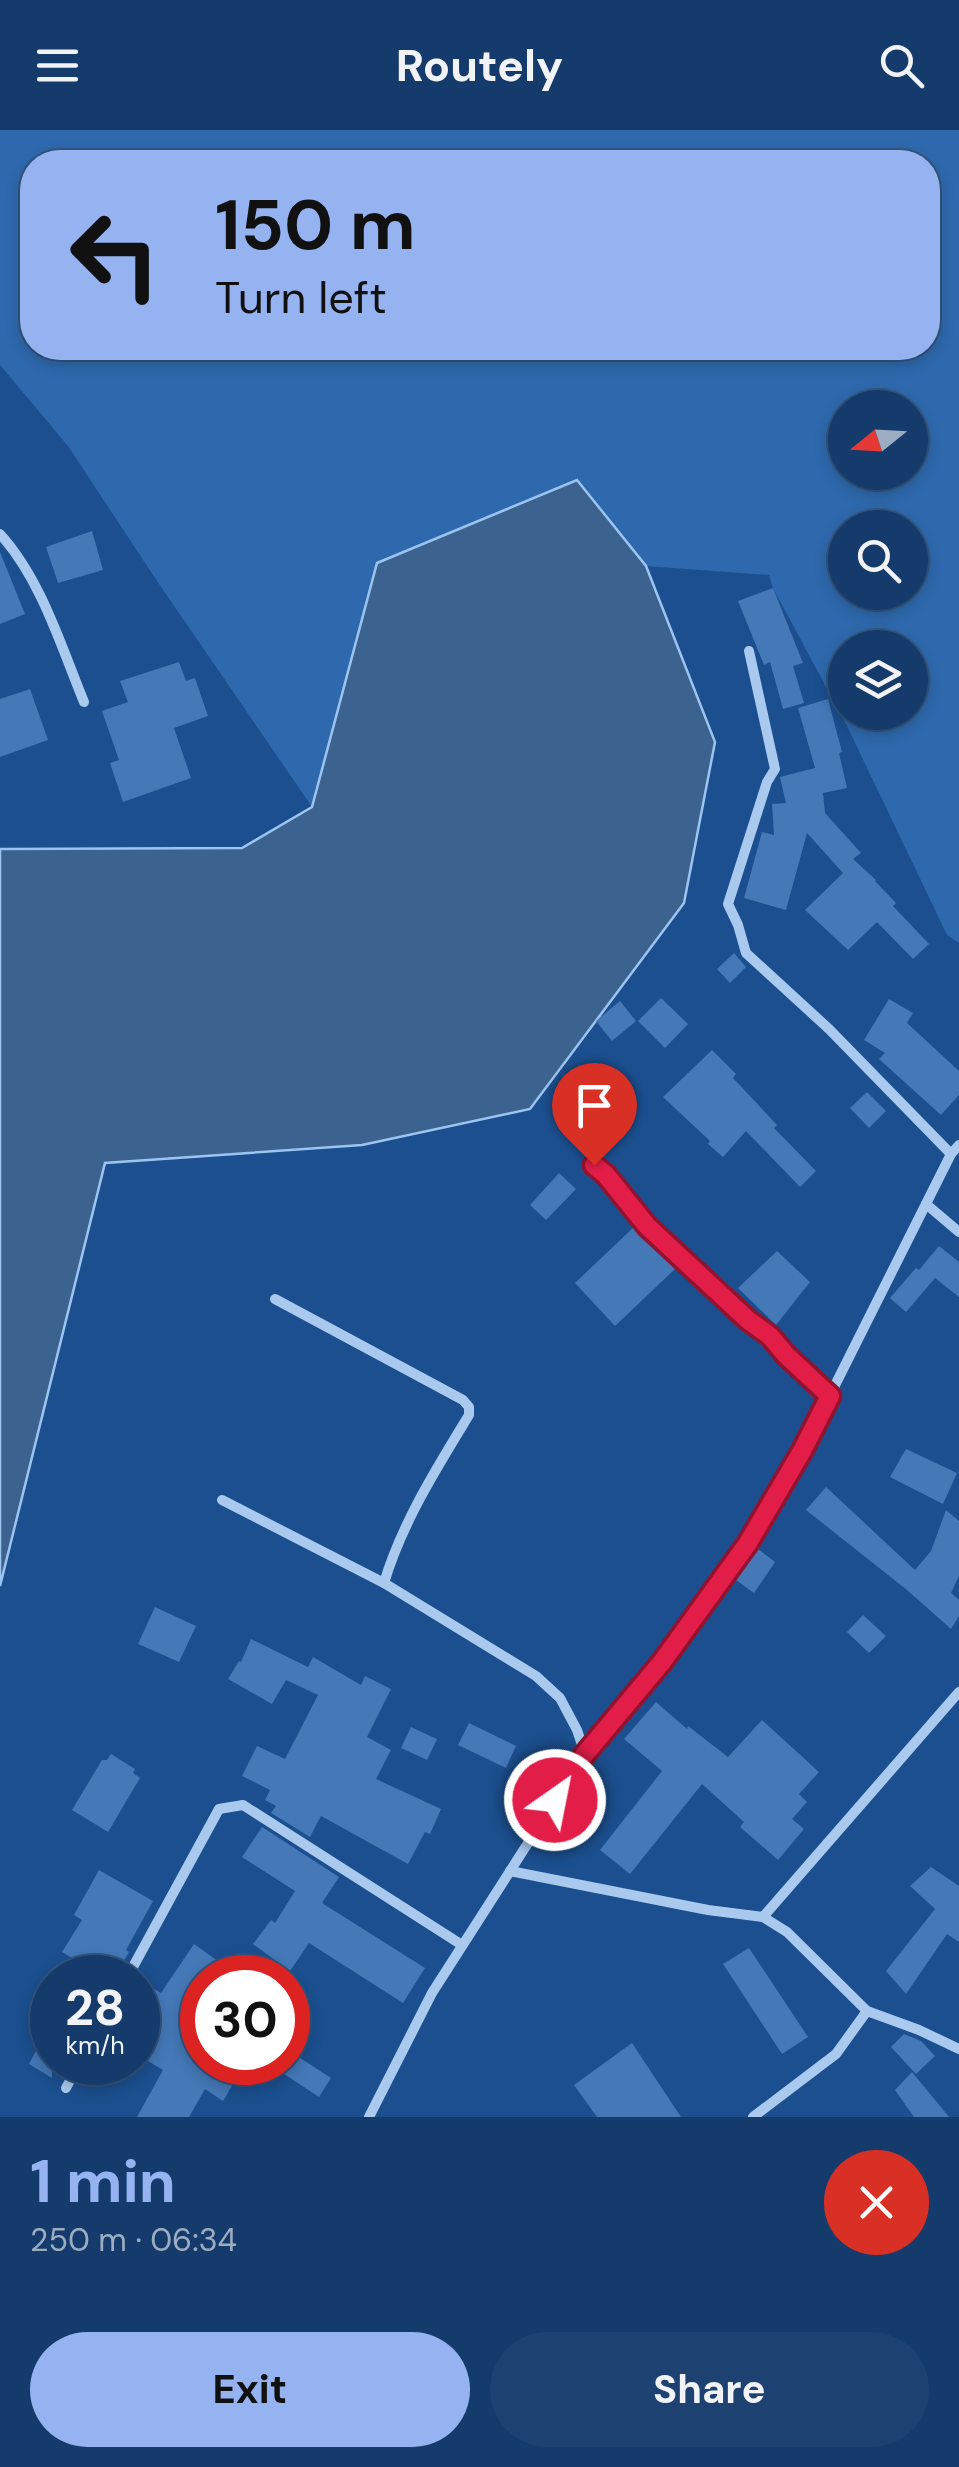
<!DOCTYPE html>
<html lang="en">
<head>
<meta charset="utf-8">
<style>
	body { margin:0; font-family:"DM Sans",sans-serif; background:#1d4271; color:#f1f3f6; height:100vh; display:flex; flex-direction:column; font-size:38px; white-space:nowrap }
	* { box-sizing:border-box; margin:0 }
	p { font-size:32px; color:#9dadc1 }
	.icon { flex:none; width:55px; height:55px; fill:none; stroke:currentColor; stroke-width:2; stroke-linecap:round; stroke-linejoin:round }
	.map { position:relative; height:1987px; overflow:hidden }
	.side { display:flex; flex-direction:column; background:#143b6b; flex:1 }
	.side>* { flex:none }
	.top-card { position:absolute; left:20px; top:20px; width:920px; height:210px; border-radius:40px; box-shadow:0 5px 15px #0003,0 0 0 2px #33557e; background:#95b2f1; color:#111; overflow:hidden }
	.needle { width:65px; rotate:252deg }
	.controls { position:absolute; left:828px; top:260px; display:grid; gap:20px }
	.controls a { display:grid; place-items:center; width:100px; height:100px; border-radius:50%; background:#143b6b; box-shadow:0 5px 15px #0003,0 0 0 2px #33557e; font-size:50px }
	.speed { position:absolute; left:30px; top:1825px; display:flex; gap:20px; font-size:50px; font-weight:700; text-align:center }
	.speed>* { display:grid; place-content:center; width:130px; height:130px; border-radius:50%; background:#143b6b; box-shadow:0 5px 15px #0003,0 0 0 2px #33557e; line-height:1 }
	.speed small { font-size:25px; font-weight:400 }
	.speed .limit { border:15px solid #d22; background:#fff; color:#111 }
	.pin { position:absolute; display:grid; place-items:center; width:85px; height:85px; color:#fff; margin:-102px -42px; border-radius:50% 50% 50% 0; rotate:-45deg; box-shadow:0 0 10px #0007 }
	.pin .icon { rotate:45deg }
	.me { position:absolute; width:110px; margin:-55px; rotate:33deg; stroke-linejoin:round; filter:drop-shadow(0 0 8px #0008) }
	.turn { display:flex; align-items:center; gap:35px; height:210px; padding:0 30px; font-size:45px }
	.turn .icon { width:130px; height:130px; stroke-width:2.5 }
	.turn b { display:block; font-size:70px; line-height:85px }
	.round { display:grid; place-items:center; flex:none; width:105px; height:105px; border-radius:52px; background:#1d4271 }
	.overview { display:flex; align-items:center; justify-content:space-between; height:170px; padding:0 30px }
	h1 { font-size:60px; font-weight:700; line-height:75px; color:#95b2f1 }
	.button { display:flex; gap:20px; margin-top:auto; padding:20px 30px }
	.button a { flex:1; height:115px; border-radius:60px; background:#95b2f1; color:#111; font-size:40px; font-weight:700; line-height:115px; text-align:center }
	.button a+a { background:#1d4271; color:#f1f3f6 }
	header { display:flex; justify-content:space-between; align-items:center; height:130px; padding:0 30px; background:#143b6b; font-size:45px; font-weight:700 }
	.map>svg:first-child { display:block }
	.green { fill:#2e69ad; fill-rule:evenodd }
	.water { fill:#3c6290; stroke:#9cc4f0; stroke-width:2.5 }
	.building { fill:#4478b7 }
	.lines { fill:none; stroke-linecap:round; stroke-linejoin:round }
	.street { stroke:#a9c9ee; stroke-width:10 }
	.route-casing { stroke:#92132f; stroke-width:25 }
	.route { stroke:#e11d48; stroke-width:18 }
</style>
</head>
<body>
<header><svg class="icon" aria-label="menu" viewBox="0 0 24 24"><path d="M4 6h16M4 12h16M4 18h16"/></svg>Routely<svg class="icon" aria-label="search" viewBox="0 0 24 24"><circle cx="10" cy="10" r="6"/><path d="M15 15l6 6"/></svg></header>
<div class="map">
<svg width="959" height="1987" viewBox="0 0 959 1987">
	<rect width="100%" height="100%" fill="#1b4f8f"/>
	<path class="green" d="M0 0H959V813L947 805 847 596 773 458 769 445 646 436 577 350 377 433 312 677 157 451 68 316 0 235ZM32 32H928V218H32ZM845 278H910V342H845ZM845 398H910V462H845ZM845 518H910V582H845Z"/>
	<path class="water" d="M577 350 646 436 715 612 684 773 530 979 362 1015 105 1033 0 1456V719L242 718 312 677 377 433Z"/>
	<g class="building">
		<path d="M92 401 103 440 58 453 46 417Z"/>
		<path d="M0 422 25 484 0 494Z"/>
		<path d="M773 458 803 533 793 536 804 573 783 579 770 532 764 535 738 471Z"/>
		<path d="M179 532 186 551 195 548 208 586 174 598 191 648 123 672 110 633 119 630 102 581 128 572 120 551Z"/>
		<path d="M30 559 48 610 0 627V569Z"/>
		<path d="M828 569 842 622 839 623 847 658 823 663 825 683 861 723 853 729 876 750 875 751 896 773 893 776 929 814 913 829 877 792 848 820 805 780 843 743 807 703 786 780 744 768 762 702 774 705 772 674 786 673 780 647 815 638 798 578Z"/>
		<path d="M734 823 746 837 730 853 717 839Z"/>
		<path d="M661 868 688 894 665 918 638 891Z"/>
		<path d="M889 869 913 883 907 893 959 941V965L941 985 879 929 885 923 864 910Z"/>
		<path d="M620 871 636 891 612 911 596 891Z"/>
		<path d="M712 920 736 944 733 948 777 995 774 998 816 1041 800 1057 746 1001 723 1027 708 1014 710 1011 663 967Z"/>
		<path d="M867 962 886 981 869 998 850 978Z"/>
		<path d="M559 1043 576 1059 546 1090 530 1075Z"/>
		<path d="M635 1096 675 1139 615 1196 575 1153Z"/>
		<path d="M939 1116 959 1132V1167L935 1148 906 1182 890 1168 916 1138 919 1140Z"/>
		<path d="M777 1121 810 1152 776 1195 738 1158Z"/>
		<path d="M906 1319 957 1343 943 1374 890 1347Z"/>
		<path d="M826 1357 915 1440 931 1421 946 1380 959 1391V1446L951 1463 959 1470V1486L951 1499 907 1460 806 1380Z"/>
		<path d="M758 1419 775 1432 754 1463 736 1450Z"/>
		<path d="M155 1477 196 1496 179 1532 138 1514Z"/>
		<path d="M863 1485 886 1506 869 1523 847 1502Z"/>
		<path d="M251 1509 308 1537 313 1527 361 1555 365 1546 391 1559 367 1607 391 1620 376 1649 441 1679 430 1704 425 1702 408 1734 321 1686 310 1707 271 1683 276 1676 265 1670 270 1660 242 1646 257 1616 285 1629 318 1565 286 1550 272 1574 228 1549 239 1531 241 1532Z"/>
		<path d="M656 1572 687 1599 688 1596 728 1627 762 1590 819 1642 799 1664 807 1672 792 1689 804 1699 778 1730 740 1697 744 1692 702 1654 630 1744 600 1720 662 1641 624 1609Z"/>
		<path d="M469 1593 516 1616 506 1638 458 1615Z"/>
		<path d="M411 1597 437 1609 427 1630 401 1618Z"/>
		<path d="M111 1624 135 1639 133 1643 140 1648 108 1702 72 1680 102 1630H107Z"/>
		<path d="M262 1697 339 1747 322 1773 425 1838 403 1873 309 1813 290 1841 253 1814 271 1790 275 1793 295 1761 242 1727Z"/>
		<path d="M931 1737 959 1756V1812L947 1804 906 1864 886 1841 935 1779 910 1756Z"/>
		<path d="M99 1740 153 1771 126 1820 129 1822 114 1848H104L62 1822 82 1790 74 1785Z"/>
		<path d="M194 1814 242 1848H202V1932H246L223 1971 205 1959 189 1987H137L163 1940 138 1925V1849L161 1863Z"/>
		<path d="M749 1818 808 1907 782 1924 723 1834Z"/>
		<path d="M52 1891V1948L29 1934Z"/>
		<path d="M904 1904 921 1911 935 1926 916 1944 891 1917Z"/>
		<path d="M632 1913 681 1987H597L574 1955Z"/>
		<path d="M288 1920 331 1948 319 1967 266 1932H288Z"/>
		<path d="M912 1942 949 1987H914L895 1960Z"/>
	</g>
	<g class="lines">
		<g class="street">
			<path d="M0 404C41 449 61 516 84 572"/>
			<path d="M749 521 775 639 767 652 728 774 738 795 746 823 829 899 951 1024"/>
			<path d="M593 1035 606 1045 647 1096 747 1190 770 1206 786 1225 830 1266"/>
			<path d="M926 1074 959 1102"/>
			<path d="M275 1169 463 1270 469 1277V1285C436 1339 402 1393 384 1453L536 1546 560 1568 577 1600 585 1624"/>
			<path d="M222 1370 384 1453"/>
			<path d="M510 1741 708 1780 763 1787 787 1802 867 1881 836 1924 753 1987"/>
			<path d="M763 1787 959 1562"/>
			<path d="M127 1848 219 1679 243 1675 462 1815"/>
			<path d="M867 1881 919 1900 959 1919"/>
			<path d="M66 1958 80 1932"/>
			<path d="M369 1987 432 1863 585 1624 662 1531 748 1413 802 1321 951 1024 959 1015"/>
		</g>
	</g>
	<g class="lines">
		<defs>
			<path id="route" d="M555 1670 585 1624 662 1532 748 1413 802 1321 830 1266 786 1225 770 1206 748 1190 647 1096 606 1045 594 1035"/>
		</defs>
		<use href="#route" class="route-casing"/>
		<use href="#route" class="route"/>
	</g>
</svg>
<div class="controls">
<a><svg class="needle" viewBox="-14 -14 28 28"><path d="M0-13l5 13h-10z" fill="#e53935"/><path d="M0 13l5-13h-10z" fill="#9dadc1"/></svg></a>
<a><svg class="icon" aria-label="search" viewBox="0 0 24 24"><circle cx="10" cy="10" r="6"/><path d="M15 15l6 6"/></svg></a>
<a><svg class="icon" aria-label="layers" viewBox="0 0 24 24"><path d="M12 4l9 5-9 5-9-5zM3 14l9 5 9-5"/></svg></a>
</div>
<div class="speed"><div>28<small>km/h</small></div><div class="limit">30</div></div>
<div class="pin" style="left:594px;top:1035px;background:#d93025"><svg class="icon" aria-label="arrive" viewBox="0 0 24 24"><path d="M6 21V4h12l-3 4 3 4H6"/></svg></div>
<svg class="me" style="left:555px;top:1670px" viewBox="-20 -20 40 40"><circle r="17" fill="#e11d48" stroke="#fff" stroke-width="3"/><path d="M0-11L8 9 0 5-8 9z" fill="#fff"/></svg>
<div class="top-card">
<div class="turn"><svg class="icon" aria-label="left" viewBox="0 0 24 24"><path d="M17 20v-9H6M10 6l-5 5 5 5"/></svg><div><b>150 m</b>Turn left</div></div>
</div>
</div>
<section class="side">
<div class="overview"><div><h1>1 min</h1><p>250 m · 06:34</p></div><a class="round" style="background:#d93025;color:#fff"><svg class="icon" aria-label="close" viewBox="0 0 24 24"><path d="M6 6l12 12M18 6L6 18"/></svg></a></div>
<div class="button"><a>Exit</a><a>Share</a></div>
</section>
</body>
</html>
